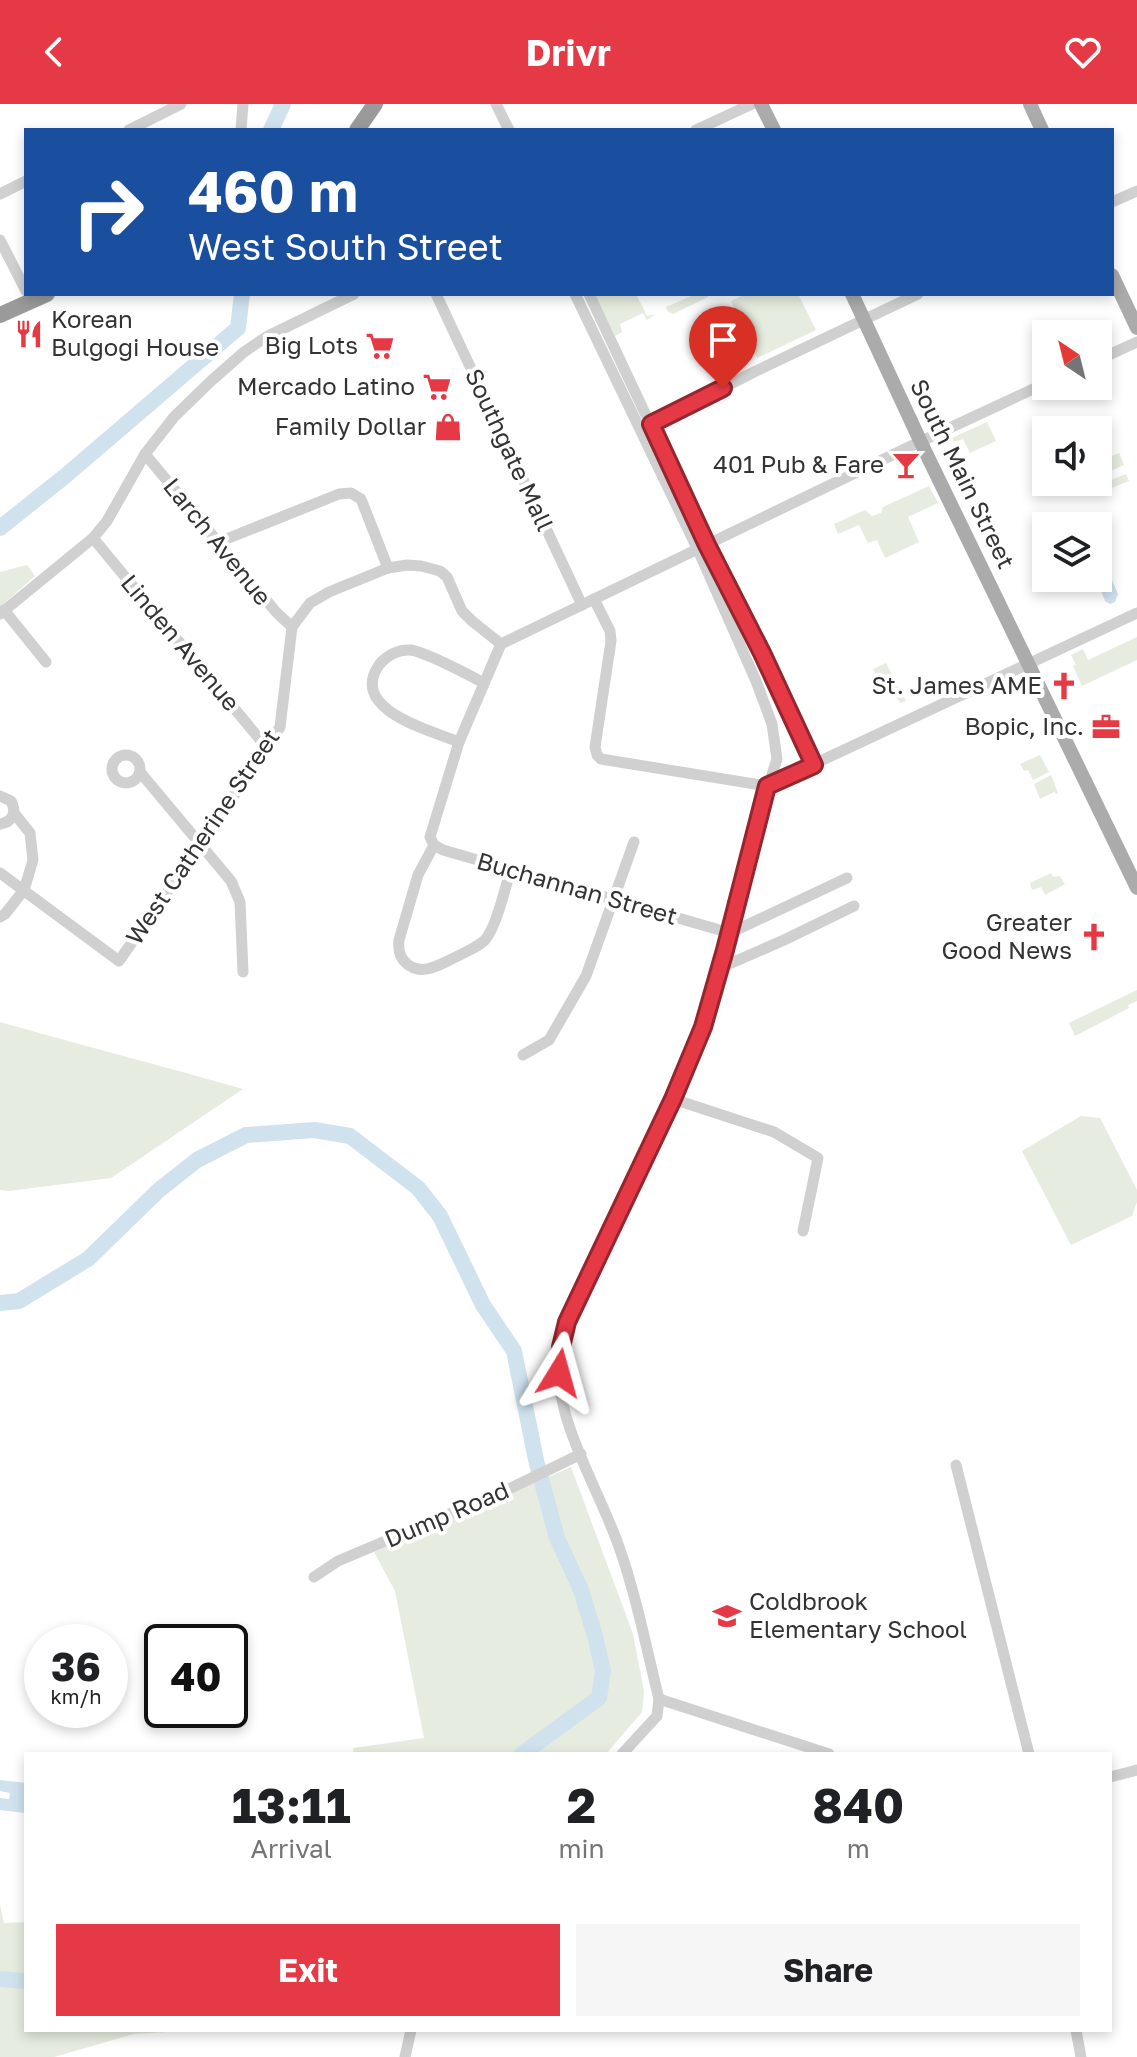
<!DOCTYPE html>
<html lang="en">
<head>
<meta charset="utf-8">
<style>
	body { margin:0; font-family:"Golos Text",sans-serif; background:#f6f6f6; color:#202124; height:100vh; display:flex; flex-direction:column; font-size:30px; white-space:nowrap }
	* { box-sizing:border-box; margin:0 }
	p { font-size:26px; color:#757577 }
	.icon { flex:none; width:44px; height:44px; fill:none; stroke:currentColor; stroke-width:2; stroke-linecap:round; stroke-linejoin:round }
	.map { position:relative; flex:1; overflow:hidden }
	.side { position:absolute; left:24px; top:1648px; width:1088px; height:280px; display:flex; flex-direction:column; background:#fff; border-radius:0px; box-shadow:0 4px 12px #0003 }
	.side>* { flex:none }
	.guide { position:absolute; left:24px; top:24px; width:1090px; height:168px; border-radius:0px; box-shadow:0 4px 12px #0003; background:#1a4fa0; color:#fff; overflow:hidden }
	.needle { width:52px; rotate:325deg }
	.controls { position:absolute; left:1032px; top:216px; display:grid; gap:16px }
	.controls a { display:grid; place-items:center; width:80px; height:80px; border-radius:0px; background:#fff; box-shadow:0 4px 12px #0003; font-size:40px }
	.speed { position:absolute; left:24px; top:1520px; display:flex; gap:16px; font-size:40px; font-weight:700; text-align:center }
	.speed>* { display:grid; place-content:center; width:104px; height:104px; border-radius:50%; background:#fff; box-shadow:0 4px 12px #0003; line-height:1 }
	.speed small { font-size:20px; font-weight:400 }
	.speed .limit { border:4px solid #111; border-radius:12px; background:#fff; color:#111 }
	.pin { position:absolute; display:grid; place-items:center; width:68px; height:68px; color:#fff; margin:-82px -34px; border-radius:50% 50% 50% 0; rotate:-45deg; box-shadow:0 0 8px #0007 }
	.pin .icon { rotate:45deg }
	.me { position:absolute; width:88px; margin:-44px; rotate:8deg; stroke-linejoin:round; filter:drop-shadow(0 0 6px #0008) }
	.turn { display:flex; align-items:center; gap:28px; height:168px; padding:0 32px; font-size:36px }
	.turn .icon { width:104px; height:104px; stroke-width:2.5 }
	.turn b { display:block; font-size:56px; line-height:68px }
	.eta { display:flex; justify-content:space-evenly; align-items:center; height:136px; text-align:center }
	.eta b { font-size:48px; font-weight:700; line-height:56px }
	.primary-button { display:flex; gap:16px; margin-top:auto; padding:16px 32px }
	.primary-button a { flex:1; height:92px; border-radius:0px; background:#e63946; color:#fff; font-size:32px; font-weight:700; line-height:92px; text-align:center }
	.primary-button a+a { background:#f6f6f6; color:#202124 }
	header { display:flex; justify-content:space-between; align-items:center; height:104px; padding:0 32px; background:#e63946; color:#fff; font-size:36px; font-weight:700 }
	.map>svg:first-child { display:block }
	.green { fill:#e6ecdf }
	.water { fill:#cfe2ee }
	.lines { fill:none; stroke-linecap:round; stroke-linejoin:round }
	.river { stroke:#cfe2ee; stroke-width:16 }
	.minor { stroke:#d0d0d0; stroke-width:11 }
	.major { stroke:#ababab; stroke-width:14 }
	.highway { stroke:#9a9a9a; stroke-width:16 }
	.route-casing { stroke:#96252e; stroke-width:20 }
	.route { stroke:#e63946; stroke-width:14 }
	.labels { text-anchor:middle; stroke-width:8; stroke-linejoin:round; paint-order:stroke }
	.poi-label { font-size:24px; fill:#333; stroke:#fff; text-anchor:end }
	.street-label { font-size:24px; fill:#333; stroke:#fff }
</style>
</head>
<body>
<header><svg class="icon" aria-label="back" viewBox="0 0 24 24"><path d="M15 5l-7 7 7 7"/></svg>Drivr<svg class="icon" aria-label="heart" viewBox="0 0 24 24"><path d="M12 20l-8-8c-3-5 5-10 8-4 3-6 11-1 8 4z"/></svg></header>
<div class="map">
<svg width="1137" height="1953" viewBox="0 0 1137 1953">
	<rect width="100%" height="100%" fill="#fff"/>
	<g class="green">
		<path d="M594 190H636L647 212 656 210 647 216 643 209 620 220 622 228 615 232Z"/>
		<path d="M696 190H707L708 193 673 210 667 207 666 203Z"/>
		<path d="M746 190H798L816 226 757 254 731 197Z"/>
		<path d="M987 318 996 337 970 349 963 335 954 338 952 334Z"/>
		<path d="M1119 349 1124 361 1098 373V358Z"/>
		<path d="M1126 370 1129 377 1099 389 1096 382Z"/>
		<path d="M929 382 938 399 908 413 919 438 885 454 877 436 868 439 859 421 838 430 834 420 865 406 872 412 881 409 883 403Z"/>
		<path d="M27 461 35 472 0 503V468Z"/>
		<path d="M1137 533V556L1082 582 1073 562 1076 561 1071 551 1083 545 1088 556Z"/>
		<path d="M886 559 906 597 901 599 893 589 887 592 873 565Z"/>
		<path d="M1040 651 1049 668 1033 676 1028 666 1024 667 1020 660Z"/>
		<path d="M1051 671 1058 689 1056 690 1054 688 1040 695 1034 680Z"/>
		<path d="M1051 769 1053 773 1060 772 1065 780 1045 791 1041 783 1032 786 1030 779Z"/>
		<path d="M1137 886V897L1128 901 1129 904 1075 932 1069 919Z"/>
		<path d="M0 918C81 941 162 962 243 985L111 1074 9 1087 0 1086Z"/>
		<path d="M1081 1012 1100 1014 1137 1086V1098L1132 1112 1071 1141 1022 1047Z"/>
		<path d="M571 1363 633 1530 644 1587 642 1608 606 1650H354L353 1644 424 1634 395 1487 374 1448Z"/>
		<path d="M0 1801 4 1819 26 1818V1926H198L134 1930 54 1953H0Z"/>
	</g>
	<g class="water">
		<path d="M1105 460 1118 490 1115 498 1110 500 1105 497 1096 474H1098V463Z"/>
		<path d="M0 1676 26 1679 25 1709 0 1706V1694L9 1695 10 1689 0 1687Z"/>
	</g>
	<g class="lines">
		<g class="river">
			<path d="M271 26 283 0"/>
			<path d="M0 424 64 373 238 224 242 190"/>
			<path d="M0 1199 19 1197 88 1155 159 1086 197 1056 246 1031 314 1026 350 1032 418 1084 440 1112 483 1201 514 1247 536 1356 557 1434 581 1486 595 1532 603 1567 599 1594 522 1650"/>
			<path d="M0 1875 26 1877"/>
		</g>
		<g class="minor">
			<path d="M496 0 509 26"/>
			<path d="M129 26 181 0"/>
			<path d="M241 26 243 0"/>
			<path d="M696 26 752 0"/>
			<path d="M0 90 26 77"/>
			<path d="M1112 98 1137 87"/>
			<path d="M0 136 26 187"/>
			<path d="M436 190 582 501"/>
			<path d="M575 190 698 446 756 577 772 620 777 655 755 724 730 829 703 923 673 995 567 1218C563 1235 559 1250 559 1267 558 1320 600 1389 618 1440 636 1490 646 1543 659 1595L657 1612 622 1650"/>
			<path d="M589 190 707 441 762 549 814 661"/>
			<path d="M1098 256 1137 238"/>
			<path d="M648 322 754 268 918 190"/>
			<path d="M145 350 276 508 292 523"/>
			<path d="M93 434 267 644"/>
			<path d="M219 438 339 390 351 389 361 395 388 464"/>
			<path d="M594 495 610 527 611 537 595 643 597 651 601 655 767 682"/>
			<path d="M4 506 46 558"/>
			<path d="M0 510 93 434 107 417 145 350 174 313 211 277 244 248 266 233 354 190"/>
			<path d="M501 540 459 638 430 733 434 741 443 746 730 829 847 774"/>
			<path d="M501 540 911 342 1046 279"/>
			<path d="M459 638C432 627 348 606 379 561 386 552 398 545 411 546 428 549 467 570 484 579"/>
			<circle cx="126" cy="665" r="14"/>
			<path d="M140 668 231 777 240 798 243 868"/>
			<path d="M767 682 1137 509"/>
			<path d="M0 692 11 697C17 708 13 718 0 720"/>
			<path d="M434 741 418 771 399 836C398 845 399 853 406 859 422 874 442 859 458 852 467 847 478 843 485 836 497 822 505 783 511 765"/>
			<path d="M0 769 119 857 267 644 280 623 292 523 310 499 329 488 388 464 407 461 421 462 440 467 447 473 462 507 472 517 501 540"/>
			<path d="M0 813 5 810 24 786 33 756 30 729 14 709"/>
			<path d="M720 864 784 836 854 802"/>
			<path d="M523 951 549 936 586 872 634 738"/>
			<path d="M673 995 774 1028 818 1054 803 1127"/>
			<path d="M956 1361 1029 1650"/>
			<path d="M314 1473 338 1457 511 1384 581 1350"/>
			<path d="M659 1595 829 1650"/>
			<path d="M1110 1673 1137 1666"/>
			<path d="M1076 1926 1081 1953"/>
			<path d="M405 1953 411 1926"/>
		</g>
		<g class="major">
			<path d="M761 0 774 26"/>
			<path d="M1030 0 1042 26"/>
			<path d="M1112 171 1137 224"/>
			<path d="M852 190 924 345 1137 784"/>
		</g>
		<g class="highway">
			<path d="M357 26 375 0"/>
			<path d="M0 211 47 190"/>
		</g>
	</g>
	<g class="lines">
		<defs>
			<path id="route" d="M559 1269 561 1243 567 1218 673 995 703 923 725 846 767 682 814 661 762 549 707 441 651 320 723 284"/>
		</defs>
		<use href="#route" class="route-casing"/>
		<use href="#route" class="route"/>
	</g>
	<defs>
		<symbol id="restaurant-bare" viewBox="-9 -9 18 18"><path d="M-5-6h1v4h1v-4h1v4h1v-4h1v5L-1.5 .5V6h-2V.5L-5-1ZM5-6V6H3V1.5H1.5Q1.5-4 5-6Z" fill="#e63946" stroke="#fff" stroke-width="2.5" paint-order="stroke"/></symbol>
		<symbol id="supermarket-bare" viewBox="-9 -9 18 18"><path d="M-6-5.5h2.5l.6 2H6L4.5 2H-2.5L-4.4-4H-6ZM-1.5 3.2a1.3 1.3 0 1 0 .1 0ZM3 3.2a1.3 1.3 0 1 0 .1 0Z" fill="#e63946" stroke="#fff" stroke-width="2.5" paint-order="stroke"/></symbol>
		<symbol id="shop-bare" viewBox="-9 -9 18 18"><path d="M-5-2.5h2.3a2.7 3.5 0 0 1 5.4 0H5L5.5 6h-11ZM-1.5-2.5h3a1.5 2.3 0 0 0-3 0Z" fill="#e63946" stroke="#fff" stroke-width="2.5" paint-order="stroke"/></symbol>
		<symbol id="bar-bare" viewBox="-9 -9 18 18"><path d="M-6-5H6L.8 .8V4.5H3.5V6h-7V4.5H-.8V.8Z" fill="#e63946" stroke="#fff" stroke-width="2.5" paint-order="stroke"/></symbol>
		<symbol id="church-bare" viewBox="-9 -9 18 18"><path d="M-1.2-6h2.4v3.5h3.3v2.4h-3.3V6h-2.4V-.1h-3.3v-2.4h3.3Z" fill="#e63946" stroke="#fff" stroke-width="2.5" paint-order="stroke"/></symbol>
		<symbol id="office-bare" viewBox="-9 -9 18 18"><path d="M-6-3h4V-5.5h4V-3h4V5H-6ZM-1-4.5V-3h2v-1.5ZM-6 0V1H6V0Z" fill="#e63946" stroke="#fff" stroke-width="2.5" paint-order="stroke"/></symbol>
		<symbol id="school-bare" viewBox="-9 -9 18 18"><path d="M0-5L7-2L0 1L-7-2ZM-4 1L0 2.5L4 1V4Q0 6-4 4Z" fill="#e63946" stroke="#fff" stroke-width="2.5" paint-order="stroke"/></symbol>
	</defs>
	<g fill-rule="evenodd">
		<use href="#restaurant-bare" x="9" y="210" width="40" height="40"/>
		<use href="#supermarket-bare" x="360" y="222" width="40" height="40"/>
		<use href="#supermarket-bare" x="417" y="263" width="40" height="40"/>
		<use href="#shop-bare" x="428" y="303" width="40" height="40"/>
		<use href="#bar-bare" x="886" y="341" width="40" height="40"/>
		<use href="#church-bare" x="1044" y="562" width="40" height="40"/>
		<use href="#office-bare" x="1086" y="603" width="40" height="40"/>
		<use href="#church-bare" x="1074" y="813" width="40" height="40"/>
		<use href="#school-bare" x="707" y="1492" width="40" height="40"/>
	</g>
	<g class="labels">
		<g class="poi-label">
			<text x="51" y="224" text-anchor="start">Korean<tspan x="51" dy="28">Bulgogi House</tspan></text>
			<text x="358" y="250">Big Lots</text>
			<text x="415" y="291">Mercado Latino</text>
			<text x="426" y="331">Family Dollar</text>
			<text x="884" y="369">401 Pub &amp; Fare</text>
			<text x="1042" y="590">St. James AME</text>
			<text x="1084" y="631">Bopic, Inc.</text>
			<text x="1072" y="827">Greater<tspan x="1072" dy="28">Good News</tspan></text>
			<text x="749" y="1506" text-anchor="start">Coldbrook<tspan x="749" dy="28">Elementary School</tspan></text>
		</g>
		<g class="street-label">
			<text transform="translate(509 346) rotate(65)" y="8">Southgate Mall</text>
			<text transform="translate(962 370) rotate(64)" y="8">South Main Street</text>
			<text transform="translate(217 438) rotate(51)" y="8">Larch Avenue</text>
			<text transform="translate(180 539) rotate(50)" y="8">Linden Avenue</text>
			<text transform="translate(203 733) rotate(-56)" y="8">West Catherine Street</text>
			<text transform="translate(577 785) rotate(16)" y="8">Buchannan Street</text>
			<text transform="translate(447 1411) rotate(-23)" y="8">Dump Road</text>
		</g>
	</g>
</svg>
<div class="controls">
<a><svg class="needle" viewBox="-14 -14 28 28"><path d="M0-13l5 13h-10z" fill="#e53935"/><path d="M0 13l5-13h-10z" fill="#757577"/></svg></a>
<a><svg class="icon" aria-label="sound" viewBox="0 0 24 24"><path d="M4 9h4l5-4v14l-5-4H4zM17 9q2 3 0 6"/></svg></a>
<a><svg class="icon" aria-label="layers" viewBox="0 0 24 24"><path d="M12 4l9 5-9 5-9-5zM3 14l9 5 9-5"/></svg></a>
</div>
<div class="speed"><div>36<small>km/h</small></div><div class="limit">40</div></div>
<div class="pin" style="left:723px;top:284px;background:#d93025"><svg class="icon" aria-label="arrive" viewBox="0 0 24 24"><path d="M6 21V4h12l-3 4 3 4H6"/></svg></div>
<svg class="me" style="left:559px;top:1269px" viewBox="-20 -20 40 40"><path d="M0-17L14 15 0 8-14 15z" fill="#e63946" stroke="#fff" stroke-width="4"/></svg>
<div class="guide">
<div class="turn"><svg class="icon" aria-label="right" viewBox="0 0 24 24"><path d="M7 20v-9h11M14 6l5 5-5 5"/></svg><div><b>460 m</b>West South Street</div></div>
</div>
<section class="side">
<div class="eta">
<div><b>13:11</b><p>Arrival</p></div>
<div><b>2</b><p>min</p></div>
<div><b>840</b><p>m</p></div>
</div>
<div class="primary-button"><a>Exit</a><a>Share</a></div>
</section>
</div>
</body>
</html>
